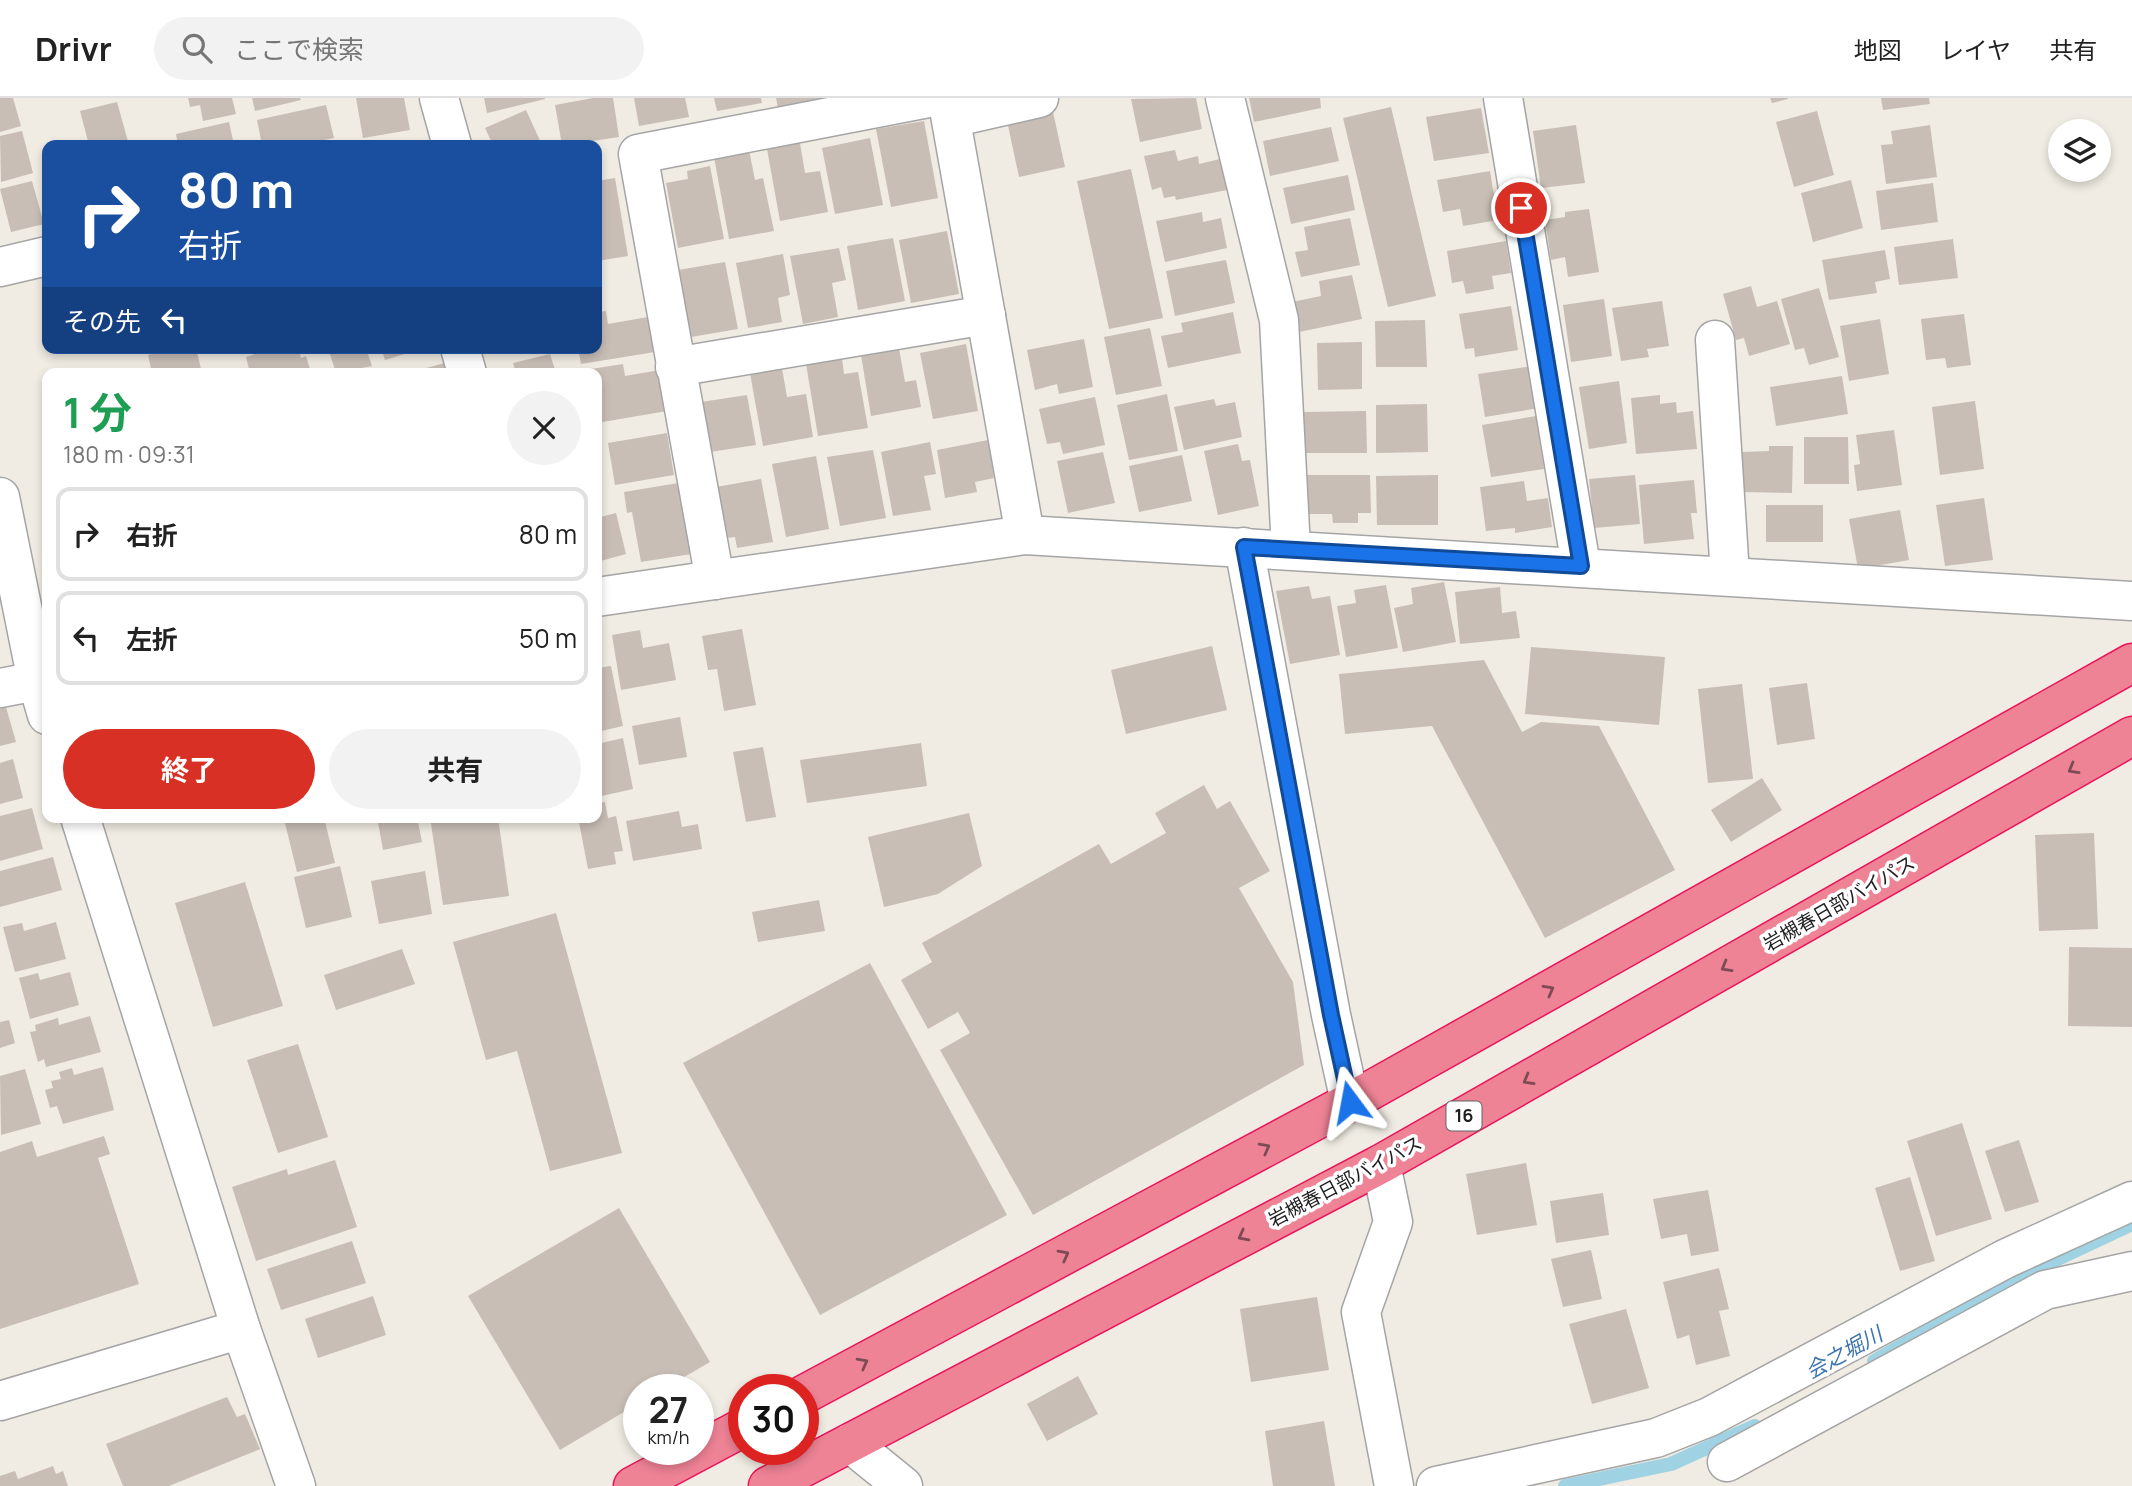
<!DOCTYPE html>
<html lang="ja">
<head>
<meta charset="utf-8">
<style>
	body { margin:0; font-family:Manrope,"Noto Sans JP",sans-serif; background:#f2f2f2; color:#222; height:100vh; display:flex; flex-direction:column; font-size:26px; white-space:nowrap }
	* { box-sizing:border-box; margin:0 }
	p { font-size:23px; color:#767676 }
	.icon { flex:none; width:38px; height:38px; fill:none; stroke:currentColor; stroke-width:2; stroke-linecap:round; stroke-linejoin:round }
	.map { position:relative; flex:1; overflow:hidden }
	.panel { position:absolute; left:42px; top:270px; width:560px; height:455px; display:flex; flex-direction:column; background:#fff; border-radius:14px; box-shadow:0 4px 10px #0003 }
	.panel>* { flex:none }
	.hud { position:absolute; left:42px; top:42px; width:560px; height:214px; border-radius:14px; box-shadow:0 4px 10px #0003; background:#1a4fa0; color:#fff; overflow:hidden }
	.tools { position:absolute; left:2048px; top:21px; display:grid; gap:14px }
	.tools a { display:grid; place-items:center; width:63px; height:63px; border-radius:50%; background:#fff; box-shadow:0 4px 10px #0003; font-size:35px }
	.speed { position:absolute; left:623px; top:1276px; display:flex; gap:14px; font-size:35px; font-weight:700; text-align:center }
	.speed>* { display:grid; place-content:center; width:91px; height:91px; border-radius:50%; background:#fff; box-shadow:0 4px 10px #0003; line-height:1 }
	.speed small { font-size:18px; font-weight:400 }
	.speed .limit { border:10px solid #d22; background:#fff; color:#111 }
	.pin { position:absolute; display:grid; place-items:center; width:60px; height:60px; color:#fff; margin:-30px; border:4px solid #fff; border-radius:50%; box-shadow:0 2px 7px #0007 }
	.me { position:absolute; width:77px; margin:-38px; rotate:347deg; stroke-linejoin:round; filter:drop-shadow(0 0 5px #0008) }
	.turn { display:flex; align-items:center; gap:24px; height:147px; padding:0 21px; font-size:32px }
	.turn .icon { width:91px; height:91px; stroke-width:2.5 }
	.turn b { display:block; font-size:49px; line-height:60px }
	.then { display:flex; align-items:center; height:66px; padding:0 21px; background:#0003; gap:14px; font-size:26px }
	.round { display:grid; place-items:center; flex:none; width:74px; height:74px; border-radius:37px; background:#f2f2f2 }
	.head { display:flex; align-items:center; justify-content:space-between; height:119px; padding:0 21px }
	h1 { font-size:42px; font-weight:700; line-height:52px; color:#1e9e55 }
	.cta { display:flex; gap:14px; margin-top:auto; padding:14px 21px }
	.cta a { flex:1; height:80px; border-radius:42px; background:#d93025; color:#fff; font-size:28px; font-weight:700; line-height:80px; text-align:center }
	.cta a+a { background:#f2f2f2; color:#222 }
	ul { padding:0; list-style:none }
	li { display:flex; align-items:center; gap:21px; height:94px; margin:0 14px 10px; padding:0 7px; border:4px solid #e0e0e0; border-radius:14px }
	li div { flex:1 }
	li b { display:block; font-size:26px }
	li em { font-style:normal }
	header { display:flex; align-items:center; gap:42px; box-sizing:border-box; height:98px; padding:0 35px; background:#fff; border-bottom:2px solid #e0e0e0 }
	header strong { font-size:33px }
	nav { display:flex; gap:38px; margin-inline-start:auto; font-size:24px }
	.search { width:490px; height:63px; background:#f2f2f2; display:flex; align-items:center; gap:18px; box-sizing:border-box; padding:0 24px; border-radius:38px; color:#767676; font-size:26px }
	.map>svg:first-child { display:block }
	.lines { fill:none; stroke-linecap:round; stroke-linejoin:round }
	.stream { stroke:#9fd2e2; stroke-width:14 }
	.building { fill:#c8beb6 }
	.minor-casing { stroke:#a5a5a5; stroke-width:41 }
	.highway-casing { stroke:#ea145b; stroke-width:41 }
	.minor { stroke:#fff; stroke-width:38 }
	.highway { stroke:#ef8396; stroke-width:38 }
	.oneway { stroke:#7c4b54 }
	.route-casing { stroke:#114b97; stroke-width:18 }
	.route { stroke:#1a73e8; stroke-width:12 }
	.labels { text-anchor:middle; stroke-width:7; stroke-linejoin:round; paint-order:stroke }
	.shield { fill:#fff; stroke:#626262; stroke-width:2 }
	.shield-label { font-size:18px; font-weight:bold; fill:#1e1e1e }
	.street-label { font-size:19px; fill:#1e1e1e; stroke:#fff }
	.water-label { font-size:21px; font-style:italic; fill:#3f76af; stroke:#fff }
</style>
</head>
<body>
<header>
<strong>Drivr</strong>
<div class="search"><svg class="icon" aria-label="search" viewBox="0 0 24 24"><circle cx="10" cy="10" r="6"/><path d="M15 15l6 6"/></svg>ここで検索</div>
<nav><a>地図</a><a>レイヤ</a><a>共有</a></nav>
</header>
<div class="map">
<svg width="2132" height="1388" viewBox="0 0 2132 1388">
	<rect width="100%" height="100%" fill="#f0ece3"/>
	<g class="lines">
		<g class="stream">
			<path d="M1874 1263 2045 1167 2132 1126"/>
			<path d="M1565 1388 1671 1366 1755 1328"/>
		</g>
	</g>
	<g class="building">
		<path d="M0 0H13L21 28 0 34Z"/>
		<path d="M188 0H232L236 16 203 23 200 7 190 9Z"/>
		<path d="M252 0H300L301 2 255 13Z"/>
		<path d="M356 0H404L410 32 363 40Z"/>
		<path d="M484 0H545V1L487 15Z"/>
		<path d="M593 0H613L619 39 593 43 594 47H562L555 7Z"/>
		<path d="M634 0H685L689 19 639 28Z"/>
		<path d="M714 0H761L762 5 717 13Z"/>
		<path d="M776 0H821V1L778 10Z"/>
		<path d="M1196 0 1202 31 1140 44 1131 1Z"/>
		<path d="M1249 0H1320L1321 10 1254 24Z"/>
		<path d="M1770 0H1788V1L1772 5Z"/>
		<path d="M1881 0H1929L1930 6 1883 12Z"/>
		<path d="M117 4 129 47H89L80 13Z"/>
		<path d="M326 7 334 40 300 47H262L257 22Z"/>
		<path d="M1391 9 1436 198 1388 209 1343 20Z"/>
		<path d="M1481 10 1489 55 1434 63 1426 19Z"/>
		<path d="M526 12 542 47H493L485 30Z"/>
		<path d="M1817 13 1834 77 1794 89 1776 24Z"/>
		<path d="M1053 14 1065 69 1019 79 1007 23Z"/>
		<path d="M924 23 938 100 891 109 876 31Z"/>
		<path d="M229 24 234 47H178L176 36Z"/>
		<path d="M1576 27 1585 85 1541 90 1533 33Z"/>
		<path d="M1930 27 1937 79 1886 86 1881 47 1893 46 1891 33Z"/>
		<path d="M1331 29 1339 63 1270 78 1263 43Z"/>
		<path d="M22 33 33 75 1 84 0 38Z"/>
		<path d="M870 40 883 107 835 116 822 50Z"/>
		<path d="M800 45 805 75 820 73 828 114 780 123 767 51Z"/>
		<path d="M749 52 755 82 763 80 774 133 729 141 714 59Z"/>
		<path d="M1175 52 1178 63 1198 58 1199 66 1220 61 1227 92 1176 102 1175 98 1164 100 1161 89 1152 92 1144 58Z"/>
		<path d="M710 68 724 141 678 150 666 85 688 81 687 73Z"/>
		<path d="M1131 71 1163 220 1109 231 1077 83Z"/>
		<path d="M1490 73 1498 122 1463 128 1460 111 1443 114 1437 82Z"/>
		<path d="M1348 77 1355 112 1291 126 1283 90Z"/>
		<path d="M615 80 628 158 597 163V83Z"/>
		<path d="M1851 82 1863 130 1813 144 1801 95Z"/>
		<path d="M32 83 44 126 11 134 0 91Z"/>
		<path d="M1933 85 1938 124 1881 132 1876 93Z"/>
		<path d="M1589 111 1599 174 1568 179 1565 159 1551 162 1545 122 1565 119V114Z"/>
		<path d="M1202 114 1203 124 1221 120 1227 150 1165 164 1156 123Z"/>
		<path d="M1350 120 1360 167 1301 179 1295 154 1308 152 1304 129Z"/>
		<path d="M947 133 959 196 911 205 899 142Z"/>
		<path d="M893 140 905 203 858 212 847 148Z"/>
		<path d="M1953 141 1958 180 1899 187 1894 149Z"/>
		<path d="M1506 143 1511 175 1492 178 1494 191 1466 196 1463 183 1452 185 1447 153Z"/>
		<path d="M839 150 846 182 832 185 838 219 803 226 790 158Z"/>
		<path d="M1885 152 1890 181 1875 184 1877 195 1829 202 1822 162Z"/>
		<path d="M783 156 790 197 778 200 782 224 748 230 736 165Z"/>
		<path d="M1226 162 1235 205 1175 218 1166 173Z"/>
		<path d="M725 164 738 231 691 239 678 172Z"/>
		<path d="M1352 177 1362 221 1299 234 1292 204 1321 198 1319 183Z"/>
		<path d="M1751 188 1757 209 1777 203 1790 246 1749 258 1744 240 1736 242 1723 196Z"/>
		<path d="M1819 190 1839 259 1809 267 1804 250 1795 252 1781 201Z"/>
		<path d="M1604 201 1612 258 1571 264 1563 207Z"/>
		<path d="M1662 203 1669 248 1647 251 1649 259 1621 263 1612 210Z"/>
		<path d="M1511 208 1518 252 1475 259 1474 250 1465 251 1459 216Z"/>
		<path d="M606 213 608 226 648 219 655 254 581 266 578 250H597V214Z"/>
		<path d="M1233 214 1241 255 1168 270 1161 238 1183 234 1181 225Z"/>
		<path d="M1964 216 1971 267 1947 270 1945 260 1926 262 1921 221Z"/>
		<path d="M1880 221 1889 276 1849 283 1840 228Z"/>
		<path d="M1425 222 1427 269H1376L1375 223Z"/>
		<path d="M1150 230 1162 288 1116 297 1104 239Z"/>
		<path d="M1084 241 1093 289 1059 296 1057 286 1035 292 1027 252Z"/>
		<path d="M1362 244V291L1318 292 1317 245Z"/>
		<path d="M898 245 905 284 916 282 921 309 871 318 860 251Z"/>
		<path d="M966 246 978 313 933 321 920 255Z"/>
		<path d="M172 250H196L202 275H152L148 257Z"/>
		<path d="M263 250H298L301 260 306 258 311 275H250L246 259 264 253Z"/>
		<path d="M328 250H366L372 268 336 275Z"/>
		<path d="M381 250H421V251L385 262Z"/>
		<path d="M550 256 556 275H516L513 265Z"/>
		<path d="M842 260 844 276 858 274 868 330 818 338 806 266Z"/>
		<path d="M448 264 451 275H412V274Z"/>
		<path d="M623 266 625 278 660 272 667 313 597 325V275L578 273Z"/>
		<path d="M1532 268 1539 310 1485 319 1478 276Z"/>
		<path d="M782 270 787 299 806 296 813 339 763 348 750 275Z"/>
		<path d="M1842 278 1848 316 1776 328 1770 289Z"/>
		<path d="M1619 283 1627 345 1589 351 1579 289Z"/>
		<path d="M1167 296 1178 353 1129 362 1117 307Z"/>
		<path d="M747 297 756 347 710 354 701 304Z"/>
		<path d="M1660 297V306L1676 304 1677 315 1693 313 1697 351 1636 356 1631 300Z"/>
		<path d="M1095 299 1105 347 1063 356 1060 344 1047 346 1039 311Z"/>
		<path d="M1214 301 1216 308 1235 304 1242 339 1184 352 1174 309Z"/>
		<path d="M1975 303 1984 371 1940 377 1932 309Z"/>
		<path d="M1427 306 1428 354 1376 355V307Z"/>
		<path d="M1366 313 1367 355H1305L1304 314Z"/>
		<path d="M1536 318 1544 371 1491 379 1482 327Z"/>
		<path d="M1894 332 1902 387 1857 393 1854 367 1860 366 1856 337Z"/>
		<path d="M667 335 674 377 615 387 608 345Z"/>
		<path d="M1804 339H1848L1849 386H1804Z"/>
		<path d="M988 342 994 380 975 384 977 394 945 400 937 352Z"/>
		<path d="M930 344 936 376 924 378 931 412 893 418 881 354Z"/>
		<path d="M1238 346 1242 363 1250 362 1259 408 1218 417 1204 353Z"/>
		<path d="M1769 348H1793L1792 395 1742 394V354L1769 353Z"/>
		<path d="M873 352 886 420 840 428 827 359Z"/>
		<path d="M1103 354 1115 405 1068 415 1057 363Z"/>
		<path d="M1182 357 1192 403 1139 414 1129 368Z"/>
		<path d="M816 358 829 431 786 439 772 366Z"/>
		<path d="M1307 377H1370L1371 415H1358V425H1333L1332 416H1307Z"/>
		<path d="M1438 377V427H1377L1376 378Z"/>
		<path d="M1635 377 1640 426 1594 430 1589 381Z"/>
		<path d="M761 381 773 444 737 450 735 439 726 440 716 389Z"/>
		<path d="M1694 382 1697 415H1691L1694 441 1644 446 1639 387Z"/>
		<path d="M1524 383 1527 403 1548 400 1552 429 1515 435V430L1486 433 1480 389Z"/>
		<path d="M678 385 691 456 641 464 632 414 627 415 624 394Z"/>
		<path d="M1984 400 1993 462 1945 468 1936 407Z"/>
		<rect x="1766" y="407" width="57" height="37"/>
		<path d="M1900 412 1909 462 1858 471 1849 421Z"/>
		<path d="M616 415 626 456 597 464V420Z"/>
		<path d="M1444 484 1456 544 1403 554 1394 510 1413 506 1411 490Z"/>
		<path d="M1386 487 1398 550 1346 559 1337 508 1356 505 1354 492Z"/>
		<path d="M1309 488 1312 501 1330 498 1340 557 1290 566 1276 493Z"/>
		<path d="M1500 489 1502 515 1516 513 1520 540 1460 546 1455 494Z"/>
		<path d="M742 531 756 607 724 613 717 571 708 572 702 538Z"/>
		<path d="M640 532 643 550 669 545 676 582 621 592 612 537Z"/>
		<path d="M1212 548 1227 612 1126 636 1111 572Z"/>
		<path d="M1531 549 1665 559 1659 627 1525 616Z"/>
		<path d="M1484 562 1522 634 1541 624 1599 628 1675 772 1545 840 1432 628 1345 636 1339 576Z"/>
		<path d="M611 568 623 628 597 634V570Z"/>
		<path d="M1807 585 1815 641 1777 647 1769 590Z"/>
		<path d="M1742 586 1753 681 1708 685 1698 591Z"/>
		<path d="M6 609 16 644 0 648V611Z"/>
		<path d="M680 619 687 659 639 667 632 628Z"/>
		<path d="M623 640 633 691 597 699V646Z"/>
		<path d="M921 645 927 688 807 705 800 662Z"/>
		<path d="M763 649 776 719 746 724 733 654Z"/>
		<path d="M13 661 23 700 0 706V665Z"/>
		<path d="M1762 680 1782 712 1731 744 1711 712Z"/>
		<path d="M1204 687 1217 711 1230 703 1270 773 1239 790 1293 884 1304 967 1033 1117 940 952 970 935 958 914 928 931 901 882 932 864 922 845 1099 746 1111 766 1166 735 1155 715Z"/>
		<path d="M605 704 608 720 616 718 623 753 614 754 616 766 588 771 578 719H597V705Z"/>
		<path d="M32 710 43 751 0 763V718Z"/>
		<path d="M679 713 682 729 698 726 702 751 633 763 626 723Z"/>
		<path d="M969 715 982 768 938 796 884 809 868 739Z"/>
		<path d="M290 719H324L335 765 297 774 284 721Z"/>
		<path d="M377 719H417L422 744 383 752Z"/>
		<path d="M430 719H498L509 798 443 807Z"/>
		<path d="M2094 735 2098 831 2039 833 2035 737Z"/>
		<path d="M53 759 62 792 0 809V773Z"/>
		<path d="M340 768 352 819 306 830 294 779Z"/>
		<path d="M425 773 432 816 379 826 371 783Z"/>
		<path d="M245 784 283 908 213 929 175 805Z"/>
		<path d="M819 802 825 833 758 844 752 814Z"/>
		<path d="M556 815 622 1055 550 1073 517 953 486 962 453 844Z"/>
		<path d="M56 824 66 861 15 874 3 829 22 825 24 833Z"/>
		<path d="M2069 849 2132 850V929L2068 928Z"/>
		<path d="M402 851 415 886 336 912 324 877Z"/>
		<path d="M870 865 1007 1117 820 1217 683 965Z"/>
		<path d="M70 874 79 907 30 921 19 880 38 875 40 882Z"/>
		<path d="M90 918 101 954 46 969 44 961 38 964 30 934 36 933 35 927 58 920 59 927Z"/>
		<path d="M9 922 15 945 0 950V924Z"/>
		<path d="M298 946 328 1039 278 1055 247 962Z"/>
		<path d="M103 969 114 1012 63 1026 57 1008 50 1010 45 992 53 990 51 983 61 981 59 974 72 970 74 977Z"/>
		<path d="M25 971 41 1026 1 1037 0 978Z"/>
		<path d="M1962 1025 1992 1121 1936 1138 1907 1043Z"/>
		<path d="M104 1038 110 1056 98 1060 139 1186 0 1231V1054L32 1043 37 1059Z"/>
		<path d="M2019 1042 2039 1104 2005 1114 1985 1053Z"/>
		<path d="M335 1062 357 1129 256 1163 232 1089 287 1071 288 1077Z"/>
		<path d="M1526 1065 1537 1127 1477 1137 1466 1076Z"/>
		<path d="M1910 1079 1935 1163 1900 1173 1875 1090Z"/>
		<path d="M1708 1092 1719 1153 1691 1158 1687 1136 1661 1141 1653 1101Z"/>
		<path d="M1603 1095 1609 1137 1556 1145 1550 1103Z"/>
		<path d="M619 1110 710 1264 662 1292H639V1305L560 1352 468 1198Z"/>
		<path d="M352 1143 366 1185 281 1212 267 1171Z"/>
		<path d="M1591 1152 1602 1201 1563 1209 1551 1161Z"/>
		<path d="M1719 1170 1729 1211 1719 1213 1730 1258 1696 1267 1689 1237 1677 1241 1663 1184Z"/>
		<path d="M373 1198 386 1237 318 1260 305 1221Z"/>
		<path d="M1317 1199 1329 1272 1251 1284 1240 1211Z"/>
		<path d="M1626 1211 1649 1290 1592 1306 1569 1226Z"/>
		<path d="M1078 1278 1098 1316 1047 1343 1027 1306Z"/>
		<path d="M227 1299 237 1319 245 1316 260 1351 169 1388H123L106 1346Z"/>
		<path d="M1324 1323 1335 1388H1273L1265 1333Z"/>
		<path d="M53 1368 56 1376 63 1373 68 1388H0V1378L15 1373 18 1381Z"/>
	</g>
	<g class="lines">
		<defs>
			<g id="minor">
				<path d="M439 0 452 47"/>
				<path d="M947 0 1025 437"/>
				<path d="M1225 0 1279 222 1291 451"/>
				<path d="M1503 0 1581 468"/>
				<path d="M951 20 1039 0"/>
				<path d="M0 169 47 158"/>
				<path d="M1715 242 1730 477"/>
				<path d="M460 250 467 275"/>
				<path d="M675 269 986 217"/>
				<path d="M0 399 37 583 47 617"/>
				<path d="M1244 449 1331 917 1350 1004"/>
				<path d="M715 482 638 56 928 0"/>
				<path d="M597 499 1025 437 2132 503"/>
				<path d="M0 590 47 581"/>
				<path d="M80 719 241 1231 296 1388"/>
				<path d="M1381 1066 1393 1124 1361 1214 1394 1388"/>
				<path d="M0 1303 241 1231"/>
				<path d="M850 1345 903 1388"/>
				<path d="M1727 1364 2045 1192 2132 1173"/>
				<path d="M1436 1388 1656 1340 1709 1319 2005 1161 2132 1103"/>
			</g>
			<g id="highway">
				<path d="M803 1297 1350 1004 2132 565"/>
				<path d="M633 1388 744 1329"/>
				<path d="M768 1388 1381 1066 2132 638"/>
			</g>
		</defs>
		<use href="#minor" class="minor-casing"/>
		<use href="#highway" class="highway-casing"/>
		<use href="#minor" class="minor"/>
		<use href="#highway" class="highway"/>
	</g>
	<defs><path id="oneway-chevron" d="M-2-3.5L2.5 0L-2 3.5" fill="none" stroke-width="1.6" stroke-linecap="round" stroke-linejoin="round" transform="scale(1.75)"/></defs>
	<g class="oneway">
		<use href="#oneway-chevron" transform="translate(2073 671) rotate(150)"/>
		<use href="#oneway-chevron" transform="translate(1726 869) rotate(150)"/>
		<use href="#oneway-chevron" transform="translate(1549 892) rotate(-29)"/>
		<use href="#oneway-chevron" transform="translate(1528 982) rotate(150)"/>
		<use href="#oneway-chevron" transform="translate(1265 1050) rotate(-28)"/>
		<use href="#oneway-chevron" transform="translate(1243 1138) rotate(152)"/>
		<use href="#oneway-chevron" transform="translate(1064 1157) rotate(-28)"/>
		<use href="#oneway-chevron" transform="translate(863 1265) rotate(-28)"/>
	</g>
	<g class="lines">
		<defs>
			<path id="route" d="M1350 1004 1331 917 1244 449 1581 468 1521 110"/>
		</defs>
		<use href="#route" class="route-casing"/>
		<use href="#route" class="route"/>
	</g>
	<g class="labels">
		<rect class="shield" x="1446.5" y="1003.5" width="35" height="29" rx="5"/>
		<g class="shield-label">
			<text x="1464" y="1024">16</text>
		</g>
		<g class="street-label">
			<text transform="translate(1839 805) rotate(-30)" y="7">岩槻春日部バイパス</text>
			<text transform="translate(1345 1083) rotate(-28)" y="7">岩槻春日部バイパス</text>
		</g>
		<g class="water-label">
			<text transform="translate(1844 1255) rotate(-29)" y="7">会之堀川</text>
		</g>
	</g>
</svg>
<div class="tools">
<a><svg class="icon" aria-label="layers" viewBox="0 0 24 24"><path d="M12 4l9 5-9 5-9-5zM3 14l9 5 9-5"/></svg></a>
</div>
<div class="speed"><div>27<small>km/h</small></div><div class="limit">30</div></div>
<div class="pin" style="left:1521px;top:110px;background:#d93025"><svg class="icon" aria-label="arrive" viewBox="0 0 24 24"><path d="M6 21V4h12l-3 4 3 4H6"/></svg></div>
<svg class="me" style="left:1350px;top:1004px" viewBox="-20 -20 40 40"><path d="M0-17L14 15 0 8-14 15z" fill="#1a73e8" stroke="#fff" stroke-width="4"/></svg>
<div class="hud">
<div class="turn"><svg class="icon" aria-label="right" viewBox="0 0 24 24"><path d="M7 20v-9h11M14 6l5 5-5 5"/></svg><div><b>80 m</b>右折</div></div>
<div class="then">その先<svg class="icon" aria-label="left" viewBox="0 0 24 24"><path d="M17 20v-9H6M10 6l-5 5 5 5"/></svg></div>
</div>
<section class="panel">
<div class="head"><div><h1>1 分</h1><p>180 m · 09:31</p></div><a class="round"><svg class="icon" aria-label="close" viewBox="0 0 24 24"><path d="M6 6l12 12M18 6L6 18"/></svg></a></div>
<ul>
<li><svg class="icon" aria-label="right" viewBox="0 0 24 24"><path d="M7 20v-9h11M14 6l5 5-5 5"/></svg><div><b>右折</b></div><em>80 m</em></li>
<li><svg class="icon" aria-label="left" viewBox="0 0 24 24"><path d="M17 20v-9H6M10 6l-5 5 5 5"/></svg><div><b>左折</b></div><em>50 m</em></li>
</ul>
<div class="cta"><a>終了</a><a>共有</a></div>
</section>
</div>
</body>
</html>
